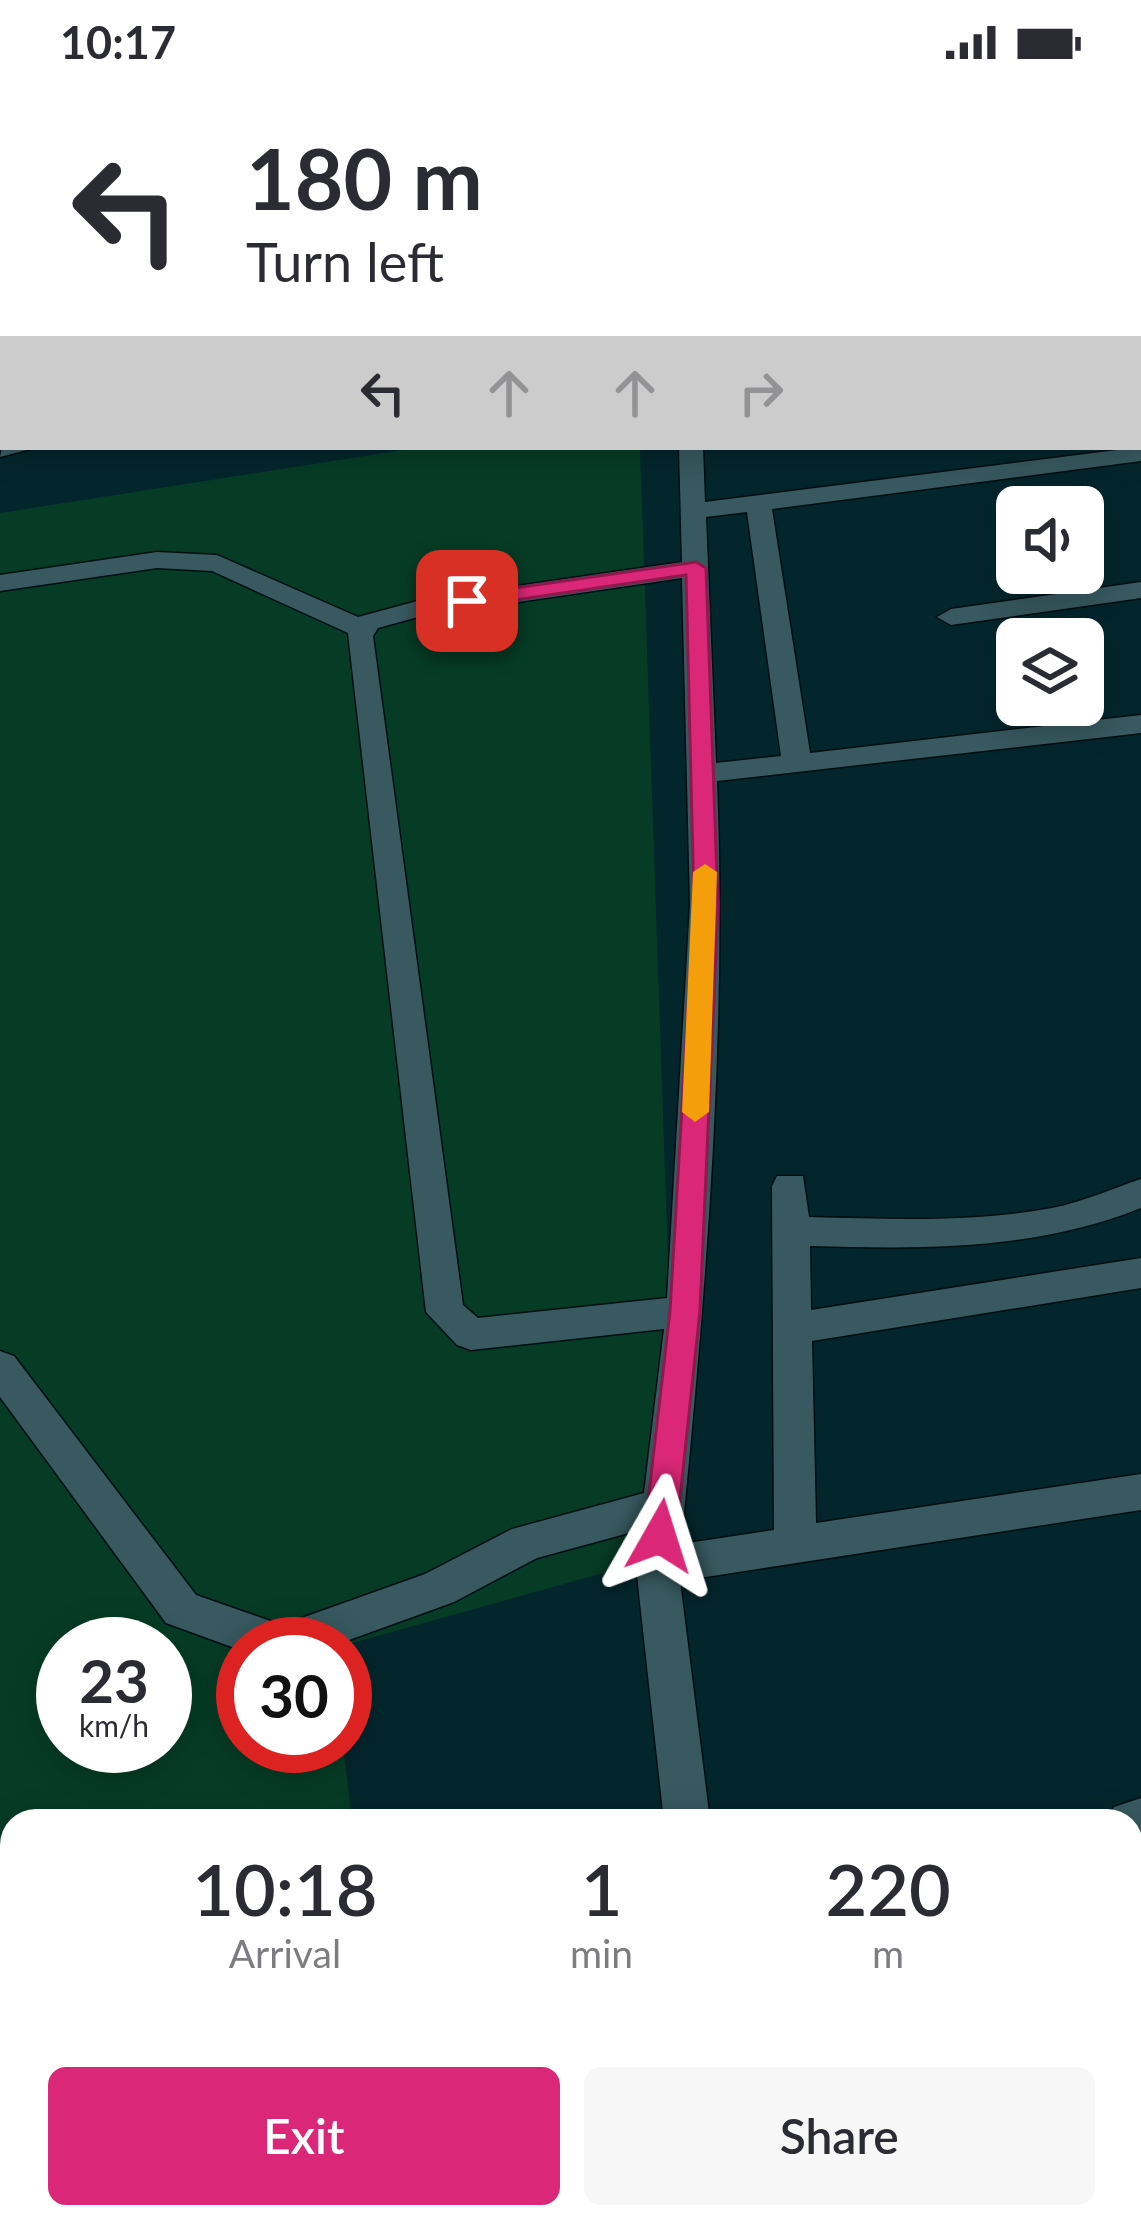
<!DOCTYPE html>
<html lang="en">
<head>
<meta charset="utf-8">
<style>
	body { margin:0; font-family:Lato,sans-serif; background:#f7f7f7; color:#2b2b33; height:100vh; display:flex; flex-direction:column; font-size:45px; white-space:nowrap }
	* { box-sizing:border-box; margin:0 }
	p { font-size:39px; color:#7c7c81 }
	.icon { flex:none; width:66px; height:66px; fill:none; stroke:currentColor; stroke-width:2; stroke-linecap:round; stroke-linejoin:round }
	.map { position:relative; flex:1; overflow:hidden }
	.drawer { position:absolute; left:0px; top:1725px; width:1143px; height:420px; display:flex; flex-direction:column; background:#fff; border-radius:36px 36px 0 0; box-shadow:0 6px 30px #0003 }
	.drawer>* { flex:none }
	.top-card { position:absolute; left:0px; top:0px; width:1143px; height:366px; box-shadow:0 6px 30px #0003; background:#fff; color:#2b2b33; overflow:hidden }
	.buttons { position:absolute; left:996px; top:402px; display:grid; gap:24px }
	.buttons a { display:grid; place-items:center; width:108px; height:108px; border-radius:18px; background:#fff; box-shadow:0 6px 30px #0003; font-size:60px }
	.speed { position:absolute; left:36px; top:1533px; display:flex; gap:24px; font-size:60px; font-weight:700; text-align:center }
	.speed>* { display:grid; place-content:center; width:156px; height:156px; border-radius:50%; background:#fff; box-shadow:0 6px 30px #0003; line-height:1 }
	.speed small { font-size:30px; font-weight:400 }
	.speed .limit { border:18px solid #d22; background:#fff; color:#111 }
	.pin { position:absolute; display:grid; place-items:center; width:102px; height:102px; color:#fff; margin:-51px; border-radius:24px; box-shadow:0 6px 18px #0006 }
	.me { position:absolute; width:132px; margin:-66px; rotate:6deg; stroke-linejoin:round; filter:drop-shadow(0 0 9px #0008) }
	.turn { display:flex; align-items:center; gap:42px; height:252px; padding:0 48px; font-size:54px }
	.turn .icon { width:156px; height:156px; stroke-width:2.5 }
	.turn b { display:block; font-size:84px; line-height:102px }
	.lanes { display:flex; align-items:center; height:114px; padding:0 48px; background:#0003; justify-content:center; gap:60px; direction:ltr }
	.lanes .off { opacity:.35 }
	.eta { display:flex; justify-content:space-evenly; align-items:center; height:204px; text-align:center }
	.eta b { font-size:72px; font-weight:600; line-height:84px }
	.button { display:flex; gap:24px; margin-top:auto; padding:24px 48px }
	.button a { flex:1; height:138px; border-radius:18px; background:#db2777; color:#fff; font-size:48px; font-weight:600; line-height:138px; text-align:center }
	.button a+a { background:#f7f7f7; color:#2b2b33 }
	.status { display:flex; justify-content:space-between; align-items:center; height:84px; padding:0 60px; background:#fff; direction:ltr }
	.status svg { height:33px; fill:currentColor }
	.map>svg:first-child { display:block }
	.green { fill:#063c26; fill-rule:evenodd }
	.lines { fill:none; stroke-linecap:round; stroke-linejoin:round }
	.minor-casing { stroke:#000e12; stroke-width:3 }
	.minor { fill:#37595f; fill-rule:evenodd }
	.route { fill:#db2777; stroke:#8e194d; stroke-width:3 }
	.slow { fill:#f59e0b }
</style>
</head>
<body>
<div class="status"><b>10:17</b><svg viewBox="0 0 49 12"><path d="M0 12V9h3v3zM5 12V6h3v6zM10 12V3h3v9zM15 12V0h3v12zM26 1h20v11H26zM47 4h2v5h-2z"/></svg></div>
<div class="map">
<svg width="1141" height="2145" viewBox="0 0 1141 2145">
	<rect width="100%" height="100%" fill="#03262c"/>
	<path class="green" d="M423 363H640L678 1468 345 1561 243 1560V1662H343L352 1737H12V2133H400L402 2145H0V429ZM63 1560H165V1662H63Z"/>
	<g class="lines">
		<defs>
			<g id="minor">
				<path d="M672 0H690L691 3H673Z"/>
				<rect x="1140" y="17" width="1" height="12"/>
				<rect x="1140" y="45" width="1" height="12"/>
				<rect x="0" y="123" width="3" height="12"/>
				<rect x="1140" y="124" width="1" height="12"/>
				<rect x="1140" y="172" width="1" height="12"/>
				<rect x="1140" y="225" width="1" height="14"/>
				<rect x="0" y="227" width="3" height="14"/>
				<path d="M3 320V334L0 335V321Z"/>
				<path d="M3 358V363H38L0 373Z"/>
				<path d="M679 363H703L705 418 1141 363V377L772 425 810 669 1141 631V649L717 697C727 952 706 1207 681 1460L774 1446 772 1102 777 1092H803L809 1133C890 1135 972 1139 1052 1124 1083 1118 1111 1105 1141 1095V1124C1033 1167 924 1165 810 1162L811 1226 1141 1174V1204L812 1257 816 1439 1141 1390V1426L680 1497 710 1737H664L636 1482 640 1446 537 1474 454 1518 338 1560H243V1567L166 1539 0 1313V1267L14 1272 196 1511 282 1541 425 1490 512 1445 644 1409 664 1245 471 1266 457 1261 426 1228 348 549 212 487 157 484 0 507V491L157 468 217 471 358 533 421 516 682 478ZM747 428 781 672 716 679 706 433ZM682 494 690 820 667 1214 478 1234 463 1221 373 552 378 544 422 532Z"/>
				<path d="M1141 498V514L951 541 937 533 951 525Z"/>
				<path d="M1141 1714V1760L1131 1762V1737H1108L1114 1723Z"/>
				<path d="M698 2133H752L753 2145H699Z"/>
			</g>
		</defs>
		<use href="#minor" class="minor-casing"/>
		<use href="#minor" class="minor"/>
	</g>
	<path class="route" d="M696 478 706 484 718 820 700 1227 676 1452 671 1462H649L644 1452 670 1227 694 820 686 491 467 523 457 517 467 511Z"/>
	<path class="slow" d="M705 780 717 788 709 1028 695 1038 682 1028 693 788Z"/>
</svg>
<div class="buttons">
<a><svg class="icon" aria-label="sound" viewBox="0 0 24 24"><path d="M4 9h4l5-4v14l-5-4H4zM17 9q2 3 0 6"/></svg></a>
<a><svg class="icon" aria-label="layers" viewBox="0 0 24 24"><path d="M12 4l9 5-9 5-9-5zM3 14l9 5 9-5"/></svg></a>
</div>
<div class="speed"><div>23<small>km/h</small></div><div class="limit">30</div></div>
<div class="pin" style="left:467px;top:517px;background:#d93025"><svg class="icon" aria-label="arrive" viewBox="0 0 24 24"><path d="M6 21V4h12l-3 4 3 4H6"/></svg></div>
<svg class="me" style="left:660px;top:1452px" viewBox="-20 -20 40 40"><path d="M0-17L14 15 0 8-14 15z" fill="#db2777" stroke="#fff" stroke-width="4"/></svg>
<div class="top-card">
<div class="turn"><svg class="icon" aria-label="left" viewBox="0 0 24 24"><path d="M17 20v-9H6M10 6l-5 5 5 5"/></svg><div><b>180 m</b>Turn left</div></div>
<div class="lanes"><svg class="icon" aria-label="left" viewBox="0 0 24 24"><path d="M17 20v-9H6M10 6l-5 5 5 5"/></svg><svg class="icon off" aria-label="ahead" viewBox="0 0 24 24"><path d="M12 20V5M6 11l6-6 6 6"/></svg><svg class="icon off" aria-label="ahead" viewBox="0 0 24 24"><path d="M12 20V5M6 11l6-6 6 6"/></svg><svg class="icon off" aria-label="right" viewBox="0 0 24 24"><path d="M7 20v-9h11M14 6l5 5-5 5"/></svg></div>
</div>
<section class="drawer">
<div class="eta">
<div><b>10:18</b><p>Arrival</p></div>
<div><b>1</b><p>min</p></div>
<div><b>220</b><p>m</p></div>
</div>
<div class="button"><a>Exit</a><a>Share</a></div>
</section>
</div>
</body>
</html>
